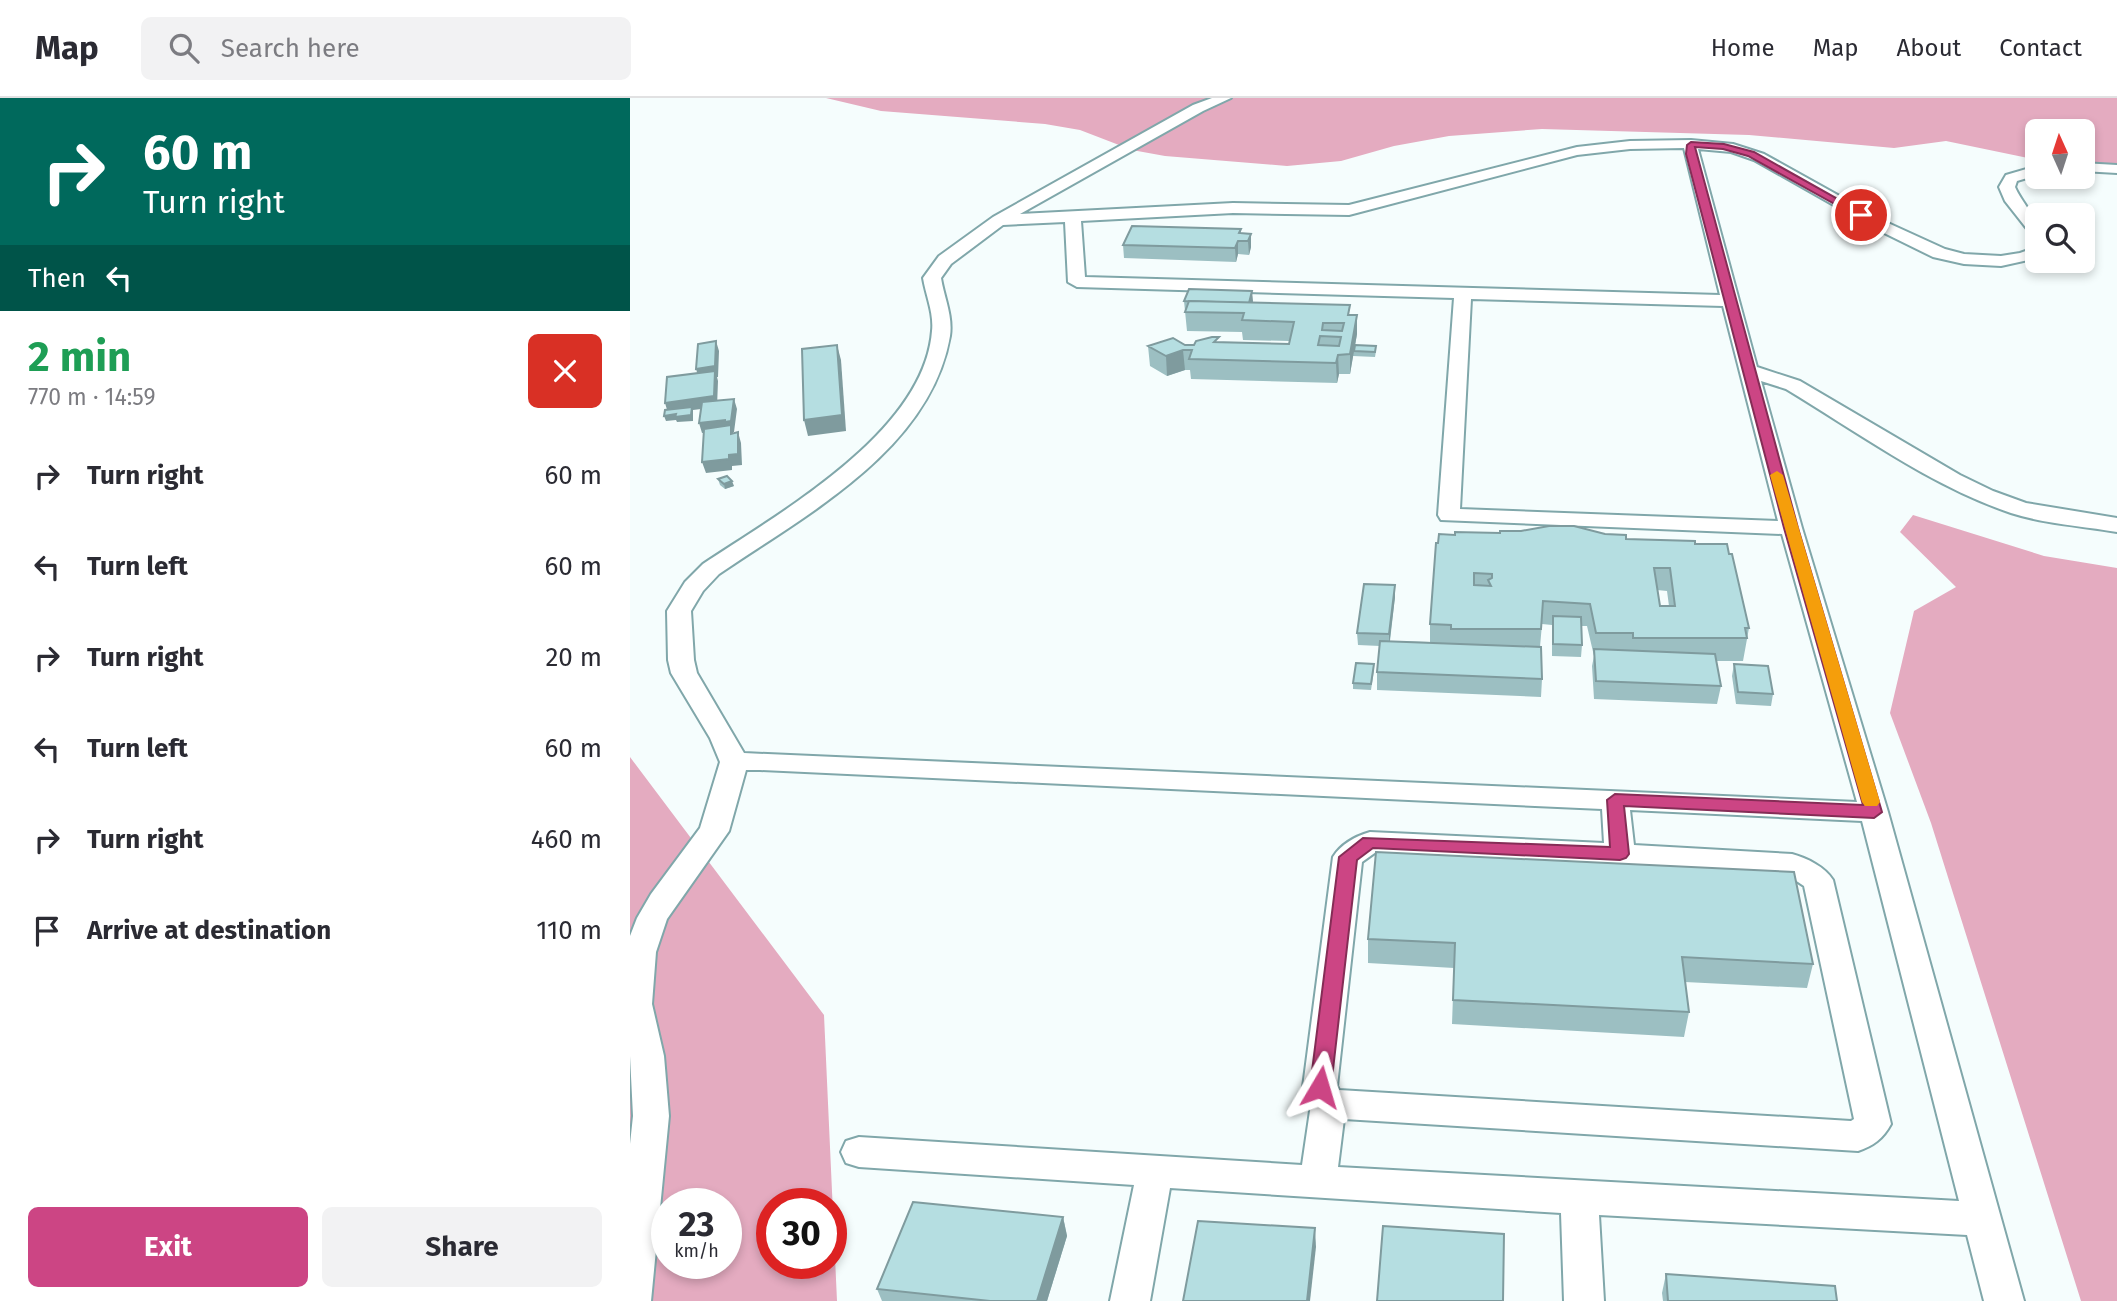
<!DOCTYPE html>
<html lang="en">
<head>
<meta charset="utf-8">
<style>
	body { margin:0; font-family:"Fira Sans",sans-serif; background:#f2f2f3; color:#2b2b33; height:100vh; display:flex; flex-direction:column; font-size:26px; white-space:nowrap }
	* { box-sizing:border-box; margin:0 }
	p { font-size:23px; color:#7c7c81 }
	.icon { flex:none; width:38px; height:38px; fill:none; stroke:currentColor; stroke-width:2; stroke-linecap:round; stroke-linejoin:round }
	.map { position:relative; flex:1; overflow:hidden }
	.side { display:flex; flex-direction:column; background:#fff; width:630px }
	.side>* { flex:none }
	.banner { background:#00695c; color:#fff; overflow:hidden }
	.needle { width:46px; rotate:357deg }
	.controls { position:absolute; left:1395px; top:21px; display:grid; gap:14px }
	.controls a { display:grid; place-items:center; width:70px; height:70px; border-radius:10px; background:#fff; box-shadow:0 4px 10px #0003; font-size:35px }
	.speed { position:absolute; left:21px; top:1090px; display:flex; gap:14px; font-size:35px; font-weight:700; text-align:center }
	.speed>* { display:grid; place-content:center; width:91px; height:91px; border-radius:50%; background:#fff; box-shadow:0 4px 10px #0003; line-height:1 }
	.speed small { font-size:18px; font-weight:400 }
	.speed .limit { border:10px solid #d22; background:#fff; color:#111 }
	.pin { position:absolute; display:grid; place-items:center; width:60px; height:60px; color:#fff; margin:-30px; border:4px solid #fff; border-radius:50%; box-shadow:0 2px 7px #0007 }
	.me { position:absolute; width:77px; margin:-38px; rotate:7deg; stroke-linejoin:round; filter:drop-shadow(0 0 5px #0008) }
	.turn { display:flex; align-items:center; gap:24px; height:147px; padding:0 28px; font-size:32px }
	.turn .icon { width:91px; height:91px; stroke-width:2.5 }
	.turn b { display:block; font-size:49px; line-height:60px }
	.then { display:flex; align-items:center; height:66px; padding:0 28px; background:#0003; gap:14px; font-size:26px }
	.round { display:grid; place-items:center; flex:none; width:74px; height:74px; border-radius:10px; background:#f2f2f3 }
	.overview { display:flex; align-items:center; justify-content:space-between; height:119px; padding:0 28px }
	h1 { font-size:42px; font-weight:700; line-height:52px; color:#1e9e55 }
	.button { display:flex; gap:14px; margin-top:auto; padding:14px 28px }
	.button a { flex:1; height:80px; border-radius:10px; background:#cc4584; color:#fff; font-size:28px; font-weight:700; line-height:80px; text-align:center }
	.button a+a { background:#f2f2f3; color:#2b2b33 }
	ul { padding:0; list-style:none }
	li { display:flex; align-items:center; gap:21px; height:91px; padding:0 28px }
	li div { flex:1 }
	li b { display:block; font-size:26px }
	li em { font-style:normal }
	header { display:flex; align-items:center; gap:42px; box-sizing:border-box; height:98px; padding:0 35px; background:#fff; border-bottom:2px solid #e1e1e2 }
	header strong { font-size:33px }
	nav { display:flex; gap:38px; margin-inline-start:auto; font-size:24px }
	.search { width:490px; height:63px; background:#f2f2f3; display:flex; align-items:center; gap:18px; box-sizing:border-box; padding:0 24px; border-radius:10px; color:#7c7c81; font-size:26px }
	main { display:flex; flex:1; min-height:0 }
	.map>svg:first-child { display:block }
	.forest { fill:#e4abc0; fill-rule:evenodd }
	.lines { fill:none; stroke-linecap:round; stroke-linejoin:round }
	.minor-casing { stroke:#80a7aa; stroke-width:4 }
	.minor { fill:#fff; fill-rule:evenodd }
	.wall { fill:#9cbfc2; fill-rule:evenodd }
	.shaded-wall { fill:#7f9b9e }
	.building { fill:#b5dee1; stroke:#7f9b9e; stroke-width:2; fill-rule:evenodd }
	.route { fill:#cc4584; stroke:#852d56; stroke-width:2 }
	.slow { fill:#f59e0b }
</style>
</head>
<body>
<header>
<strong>Map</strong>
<div class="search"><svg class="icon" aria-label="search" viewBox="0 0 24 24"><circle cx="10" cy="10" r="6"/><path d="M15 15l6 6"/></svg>Search here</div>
<nav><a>Home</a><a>Map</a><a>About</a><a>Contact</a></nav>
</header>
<main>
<section class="side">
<div class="banner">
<div class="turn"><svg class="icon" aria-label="right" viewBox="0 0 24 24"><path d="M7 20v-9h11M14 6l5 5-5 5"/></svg><div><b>60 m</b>Turn right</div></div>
<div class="then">Then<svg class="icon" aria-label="left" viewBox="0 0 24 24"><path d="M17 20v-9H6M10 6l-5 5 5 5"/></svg></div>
</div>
<div class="overview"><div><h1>2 min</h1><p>770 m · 14:59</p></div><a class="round" style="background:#d93025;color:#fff"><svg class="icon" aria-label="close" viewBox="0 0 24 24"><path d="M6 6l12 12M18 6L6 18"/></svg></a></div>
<ul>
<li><svg class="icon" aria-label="right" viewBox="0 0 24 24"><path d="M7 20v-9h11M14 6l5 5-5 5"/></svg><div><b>Turn right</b></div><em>60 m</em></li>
<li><svg class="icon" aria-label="left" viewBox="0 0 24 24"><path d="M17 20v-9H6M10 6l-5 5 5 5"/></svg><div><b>Turn left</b></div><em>60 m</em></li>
<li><svg class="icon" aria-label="right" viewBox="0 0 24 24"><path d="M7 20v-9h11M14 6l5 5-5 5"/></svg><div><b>Turn right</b></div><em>20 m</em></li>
<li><svg class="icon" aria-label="left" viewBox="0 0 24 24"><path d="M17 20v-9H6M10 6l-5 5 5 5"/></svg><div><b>Turn left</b></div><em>60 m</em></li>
<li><svg class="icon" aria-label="right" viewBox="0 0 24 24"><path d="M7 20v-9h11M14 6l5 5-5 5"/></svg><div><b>Turn right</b></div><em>460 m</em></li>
<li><svg class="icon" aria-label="arrive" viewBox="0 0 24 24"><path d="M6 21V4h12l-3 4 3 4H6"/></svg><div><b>Arrive at destination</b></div><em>110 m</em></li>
</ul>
<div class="button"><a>Exit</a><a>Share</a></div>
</section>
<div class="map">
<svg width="1487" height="1203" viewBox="0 0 1487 1203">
	<rect width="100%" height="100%" fill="#f5fdfd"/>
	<g class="forest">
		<path d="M196 0H1487V68L1453 67 1452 33H1407V62L1316 43 1264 50 1119 37 912 31 819 38 764 48 711 63 657 68 535 58 502 52 450 32 415 26 251 13Z"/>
		<path d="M1283 417 1414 458 1487 470V1203H1451L1301 725 1260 615 1284 513 1326 489 1270 434Z"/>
		<path d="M0 659 194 917 207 1203H0ZM37 1106H96V1166H37ZM142 1106H201V1166H142Z"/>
	</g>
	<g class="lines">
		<defs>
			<g id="minor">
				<path d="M582 0H601L573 13 390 116 603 105 719 107 947 49 1000 43 1061 42 1103 46 1134 56 1258 125 1315 151 1334 156 1371 158 1390 155 1407 149V160L1371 168 1334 166 1303 159 1246 131 1124 62 1101 54 1068 51 1127 269 1170 283 1330 377 1363 393 1396 405 1487 420V434C1453 428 1415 426 1381 415 1301 388 1229 335 1156 291L1131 283 1172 430 1258 714 1394 1203H1354L1337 1137 969 1117 974 1203H934L931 1115 540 1090 520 1203H480L504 1087 229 1069 216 1065 211 1054 216 1043 229 1039 672 1067 681 1006 673 989 703 759C711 746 726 738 740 734L974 745 972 711 130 672H116L99 733 37 821 26 854 22 906 34 958 39 1018 21 1203H0V1046L3 1018 0 958V838L7 820 21 796 70 730 90 664 80 640 41 575 38 562 37 513 55 484 73 466C149 415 294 335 302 233 304 215 296 198 293 180L309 158 363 119 563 7ZM1054 50 1090 197 455 179 451 123 603 115 719 117 947 57 1000 51ZM435 124 438 184 447 189 824 200 808 417 811 422 1152 436 1227 704 114 655 67 575 64 562 61 513 73 493 89 476C177 416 300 352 320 238 323 218 314 199 311 180L321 166 373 127ZM841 201 1093 208 1148 423 830 411ZM1000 712 1232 723 1329 1103 708 1069 714 1021 1228 1053C1243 1048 1253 1041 1261 1026L1203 782C1195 769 1177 760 1162 756L1004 747ZM746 754 1156 776 1174 788 1224 1021 1221 1023 709 992 707 988 732 764Z"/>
				<path d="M1452 65 1487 67V75L1452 73Z"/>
				<path d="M1407 68V77L1387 83 1385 89C1393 107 1407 117 1407 138L1401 136 1375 103 1369 89 1376 77Z"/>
			</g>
		</defs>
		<use href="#minor" class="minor-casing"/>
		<use href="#minor" class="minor"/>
	</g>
	<g class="wall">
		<path d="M611 131V135L621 136V149L619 157 608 156 606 164 494 160 493 147Z"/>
		<path d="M554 203H623L622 205 727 217V236L725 247 746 253 745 259 723 258 720 276H709L707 285 561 281 560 272H555L537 278 520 268 518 248 564 247 590 244 659 246V243L613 242 612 234 557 233Z"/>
		<path d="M88 381 104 388 95 391 90 387Z"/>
		<path d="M870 435 975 436 996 441 1065 446 1119 530 1113 563H1086L1091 588 1087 606 964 601 962 568 964 558 957 528H951L952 547 951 559 922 558V527L912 526 910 549 912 581 911 599 747 592V574L750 548 728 547 727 535 765 487V499L760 543 800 544V526L808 445 825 437ZM1027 492 1037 493 1039 508H1030Z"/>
		<path d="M1104 566 1143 596 1141 608 1106 606 1102 578Z"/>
		<path d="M744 572 741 592 723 591V585Z"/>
		<path d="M746 754 1183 866 1177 890 1055 884 1059 914 1054 939 822 926 824 870 738 865V841Z"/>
		<path d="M433 1119 437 1138 417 1203H252L247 1191Z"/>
		<path d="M1036 1176 1207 1203H1033L1032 1195Z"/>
	</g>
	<g class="shaded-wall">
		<path d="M621 136V149L619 157 618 143Z"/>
		<path d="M608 143V156L606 164 605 150Z"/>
		<path d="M622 193 623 203 619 215V205Z"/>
		<path d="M727 217V236L720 276V256Z"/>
		<path d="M86 243 89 253 88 279H87L88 283 87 309 63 312V323L47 324 46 322 36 323 34 318 46 316 61 317 38 315 35 305 69 281 66 271Z"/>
		<path d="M207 247 211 262 216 333 178 338 174 322Z"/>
		<path d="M553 252 555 272 537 278 536 258Z"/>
		<path d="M708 257 709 276 707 285 706 265Z"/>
		<path d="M104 301 107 311 104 334H103L104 338 97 332 72 335 69 325 95 322Z"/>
		<path d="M108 334 111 345 112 367 102 368V372L76 375 72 364Z"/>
		<path d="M102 383 104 388 95 391 94 386Z"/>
		<path d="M765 487V499L759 548V536Z"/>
		<path d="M433 1119 437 1138 417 1203H407Z"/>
		<path d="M685 1130 686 1149 680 1203H677Z"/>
	</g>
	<g class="building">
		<path d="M502 128 611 131 609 135 621 136 618 143H608L605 150 493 147Z"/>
		<path d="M559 191 622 193 619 205 554 203Z"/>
		<path d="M559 203 720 207 718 217H727L720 256 708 257 706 265 559 261 562 252H553L536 258 518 248 543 240 555 247H564L566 243 582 239H589L584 244 659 246 664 224 612 222 614 215 555 214ZM693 225H714L712 233 692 232ZM690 238 711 239 709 248 688 247Z"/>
		<path d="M86 243 85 268 66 271 68 246Z"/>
		<path d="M207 247 212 317 174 322 172 251Z"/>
		<path d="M725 247 746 248 745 254 724 253Z"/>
		<path d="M85 273 84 298 35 305 37 279Z"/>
		<path d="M104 301 101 323 95 324V322L69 325 72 304Z"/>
		<path d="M62 309 61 317 45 319 46 316 34 318 35 312Z"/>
		<path d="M101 327V336L108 334V356L99 357V361L72 364 74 331Z"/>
		<path d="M97 378 102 383 94 386 88 381Z"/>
		<path d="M919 428H944L975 436 996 437V441L1065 443V446H1097L1099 456H1102L1119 530H1115L1117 540H1003V535H966L960 506 913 503 911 531H821V527L800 526 806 445H808L809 436 825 437V434L870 435V433H891ZM1024 470H1040L1045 508H1030ZM844 475 862 476V480L858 482 861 488 844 487Z"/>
		<path d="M734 486 765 487 759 536 727 535Z"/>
		<path d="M923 518 951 519 952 547 923 546Z"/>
		<path d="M750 543 911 549 912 581 747 574Z"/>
		<path d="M964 551 1085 556 1091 588 966 583Z"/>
		<path d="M726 565 744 566 741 586 723 585Z"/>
		<path d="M1104 566 1138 568 1143 596 1108 594Z"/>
		<path d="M746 754 1164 774 1183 866 1052 859 1059 914 823 902 825 845 738 841Z"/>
		<path d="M283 1104 433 1119 407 1203H360L247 1191Z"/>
		<path d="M568 1123 685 1130 677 1203H553Z"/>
		<path d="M753 1128 874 1136 873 1203H747Z"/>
		<path d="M1036 1176 1205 1188 1207 1203H1038Z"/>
	</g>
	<path class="route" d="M1061 44 1094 46 1124 54 1236 117 1228 119 1118 58 1093 51 1065 49 1168 430 1252 714 1244 720 994 708 999 756 996 760 990 762 743 750 727 762 701 989 698 995 690 998 683 995 680 989 709 759 733 740 980 749 977 702 985 696 1233 707 1154 430 1056 56 1057 47Z"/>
	<path class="slow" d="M1147 373 1153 377 1250 704 1247 708H1235L1232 704 1140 377Z"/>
</svg>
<div class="controls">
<a><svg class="needle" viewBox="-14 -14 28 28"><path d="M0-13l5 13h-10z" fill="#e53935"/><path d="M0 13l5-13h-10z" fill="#7c7c81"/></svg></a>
<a><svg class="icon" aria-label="search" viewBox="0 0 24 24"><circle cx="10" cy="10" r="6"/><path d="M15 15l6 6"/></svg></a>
</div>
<div class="speed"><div>23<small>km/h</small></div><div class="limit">30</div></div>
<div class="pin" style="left:1231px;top:117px;background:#d93025"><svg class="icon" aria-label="arrive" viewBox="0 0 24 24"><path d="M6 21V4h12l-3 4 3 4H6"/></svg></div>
<svg class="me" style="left:690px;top:989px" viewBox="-20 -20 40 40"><path d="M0-17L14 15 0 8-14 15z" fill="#cc4584" stroke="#fff" stroke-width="4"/></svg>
</div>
</main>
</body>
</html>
